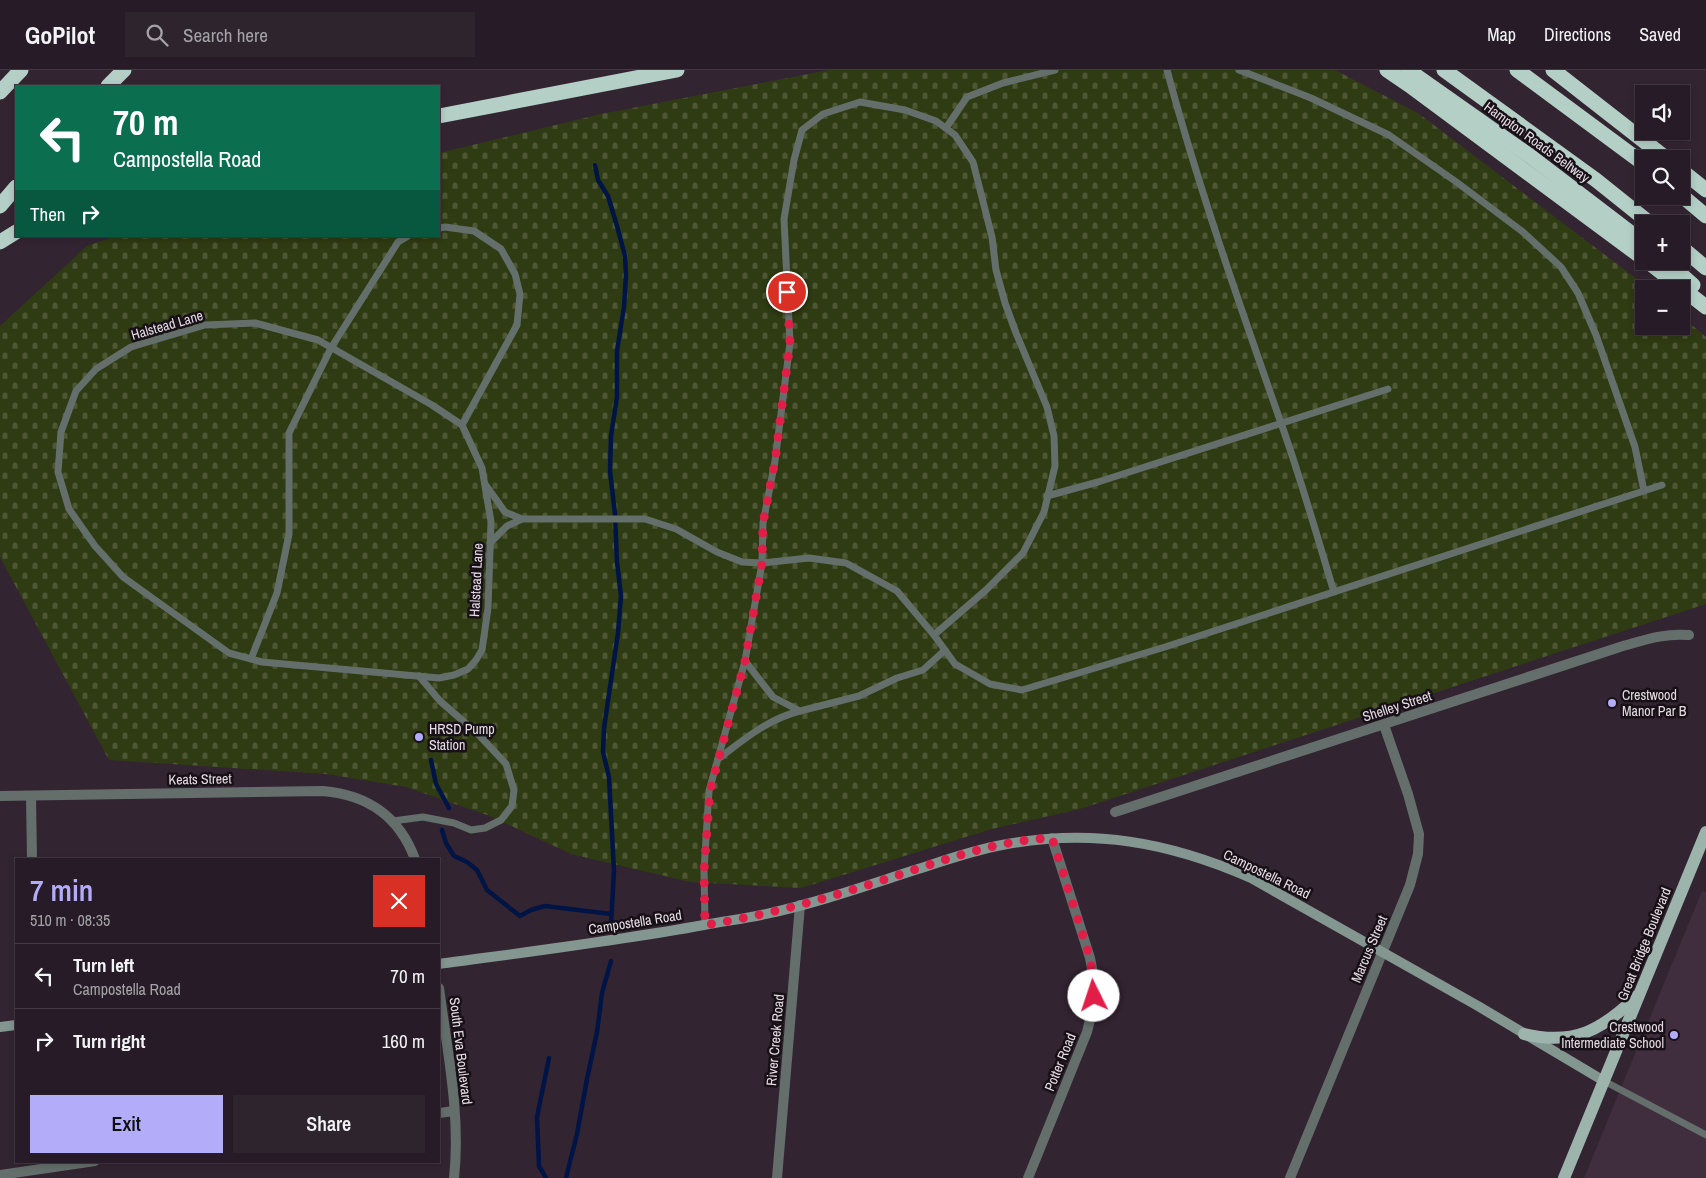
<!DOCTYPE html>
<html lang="en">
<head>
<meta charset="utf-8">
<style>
	body { margin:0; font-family:"Archivo Narrow",sans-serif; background:#2e242e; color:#f1f3f6; height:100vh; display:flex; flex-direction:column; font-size:19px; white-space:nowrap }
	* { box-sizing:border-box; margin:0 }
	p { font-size:16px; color:#a4a1a7 }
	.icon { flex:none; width:28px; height:28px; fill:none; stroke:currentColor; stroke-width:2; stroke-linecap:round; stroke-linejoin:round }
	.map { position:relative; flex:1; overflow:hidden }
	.drawer { position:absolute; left:15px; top:788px; width:425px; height:305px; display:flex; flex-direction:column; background:#261b26; border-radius:0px; box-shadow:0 2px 8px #0003,0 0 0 1px #423943 }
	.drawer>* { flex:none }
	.hud { position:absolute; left:15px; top:15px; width:425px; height:152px; border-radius:0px; box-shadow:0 2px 8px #0003,0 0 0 1px #423943; background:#0b6e4f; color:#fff; overflow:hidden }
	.fabs { position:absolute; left:1635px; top:15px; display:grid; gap:10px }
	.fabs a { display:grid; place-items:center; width:55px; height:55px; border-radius:0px; background:#261b26; box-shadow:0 2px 8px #0003,0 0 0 1px #423943; font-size:25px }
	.pin { position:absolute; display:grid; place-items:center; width:42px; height:42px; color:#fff; margin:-21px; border:2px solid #fff; border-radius:50%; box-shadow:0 1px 5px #0007 }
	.me { position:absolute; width:55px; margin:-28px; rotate:356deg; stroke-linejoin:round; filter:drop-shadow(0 0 4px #0008) }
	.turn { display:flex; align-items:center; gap:18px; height:105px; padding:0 15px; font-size:22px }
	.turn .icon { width:65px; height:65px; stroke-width:2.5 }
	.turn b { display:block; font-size:35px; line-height:42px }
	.then { display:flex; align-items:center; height:48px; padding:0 15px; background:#0003; gap:10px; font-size:19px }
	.round { display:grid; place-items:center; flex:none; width:52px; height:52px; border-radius:0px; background:#2e242e }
	.overview { display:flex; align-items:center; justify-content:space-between; height:85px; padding:0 15px }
	h1 { font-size:30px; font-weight:600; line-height:38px; color:#b3adf9 }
	.cta { display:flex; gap:10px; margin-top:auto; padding:10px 15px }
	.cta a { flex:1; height:58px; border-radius:0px; background:#b3adf9; color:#111; font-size:20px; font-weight:600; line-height:58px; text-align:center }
	.cta a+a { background:#2e242e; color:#f1f3f6 }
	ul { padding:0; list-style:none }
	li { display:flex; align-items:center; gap:15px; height:65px; padding:0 15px; border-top:1px solid #423943 }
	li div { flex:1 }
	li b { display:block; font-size:19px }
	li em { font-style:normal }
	header { display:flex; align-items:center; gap:30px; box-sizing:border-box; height:70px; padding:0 25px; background:#261b26; border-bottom:1px solid #423943 }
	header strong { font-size:24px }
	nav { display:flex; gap:28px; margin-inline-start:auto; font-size:18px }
	.search { width:350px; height:45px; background:#2e242e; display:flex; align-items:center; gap:12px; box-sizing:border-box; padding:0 18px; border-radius:0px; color:#a4a1a7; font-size:19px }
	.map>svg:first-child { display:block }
	.built { fill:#402d3e }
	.cemetery { fill:url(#cemetery-stones) }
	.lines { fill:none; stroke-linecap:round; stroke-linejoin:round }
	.stream { stroke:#001546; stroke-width:4.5 }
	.lane { stroke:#646f6b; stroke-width:7 }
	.street { stroke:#646f6b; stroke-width:10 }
	.secondary { stroke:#849690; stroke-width:10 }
	.primary { stroke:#9db4ac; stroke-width:12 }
	.highway { stroke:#b3cfc6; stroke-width:15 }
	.route { stroke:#e11d48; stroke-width:9; stroke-dasharray:0 16.2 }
	.poi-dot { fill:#b3adf9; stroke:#171016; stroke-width:2 }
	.labels { text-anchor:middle; stroke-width:5; stroke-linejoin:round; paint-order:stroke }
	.street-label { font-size:14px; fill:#e6dbe4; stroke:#171016 }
	.poi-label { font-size:14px; fill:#e6dbe4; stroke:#171016; text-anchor:start }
</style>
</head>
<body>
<header>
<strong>GoPilot</strong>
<div class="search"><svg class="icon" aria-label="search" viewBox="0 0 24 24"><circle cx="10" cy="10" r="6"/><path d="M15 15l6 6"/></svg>Search here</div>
<nav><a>Map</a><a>Directions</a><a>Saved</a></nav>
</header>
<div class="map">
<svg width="1706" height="1108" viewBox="0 0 1706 1108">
	<defs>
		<pattern id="cemetery-stones" width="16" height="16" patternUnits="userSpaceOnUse" patternTransform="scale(1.25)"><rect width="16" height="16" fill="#2f3b12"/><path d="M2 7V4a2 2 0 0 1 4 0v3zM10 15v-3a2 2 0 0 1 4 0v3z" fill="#4d5734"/></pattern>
	</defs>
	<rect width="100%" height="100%" fill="#332432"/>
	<path class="built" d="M1702 821 1706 822V1108H1584Z"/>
	<path class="cemetery" d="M829 0H1335L1418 43 1650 219H1644V256H1681V246L1706 267V534L1080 739 992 759 801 818 690 812 571 784 490 746 406 717 326 704 109 690 0 487V256L87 176 116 166H439V83L601 44Z"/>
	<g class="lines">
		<g class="stream">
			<path d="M595 95 598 110 608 126 617 156 625 186 626 205 624 237 617 281V327L611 366 610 401 615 444 617 492 621 526 618 563 604 658 603 682 609 707 614 801 611 854"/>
			<path d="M431 690 436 714 449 738"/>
			<path d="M442 760 446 773 454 786 467 792 477 800 487 820 520 846 531 840 545 836 611 844"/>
			<path d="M546 1108 539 1096 537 1047 549 988"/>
			<path d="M566 1108 577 1064 587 1009 597 962 602 923 611 891"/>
		</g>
		<g class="lane">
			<path d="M1167 0C1199 119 1240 236 1281 353 1301 409 1317 466 1334 522"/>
			<path d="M1239 0 1311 28 1389 65 1455 111 1523 162 1561 197 1578 223 1596 265 1635 377 1644 421"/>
			<path d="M946 58 967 27 1003 13 1055 0"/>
			<path d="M439 158 445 157 474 161 501 179 515 204 520 224 517 255 462 355"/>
			<path d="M255 253 318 270 432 335 462 355 482 398 491 452 488 538 482 580 476 590 468 599 454 605 439 608 262 592 229 583 123 507 95 476 69 439 58 402 61 362 76 321 96 299 131 277 205 255Z"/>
			<path d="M485 414 505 442 522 449H645L676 459 717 482 742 492 762 493 809 488 846 493 897 521 934 565 955 594 990 614 1022 620 1165 577 1662 415"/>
			<path d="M1047 426 1098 412 1388 319"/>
			<path d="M490 473 507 456 522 449"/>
			<path d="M934 565 986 520 1023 483 1044 442 1055 396 1054 366 1047 337 1016 263 1005 233 996 200 992 167 973 92 955 65 936 51 905 40 860 32 823 44 802 60 794 90 784 149 790 273 775 391 763 453 762 493 745 591 773 627 800 641 859 626 897 608 923 600 945 580"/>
			<path d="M251 589 277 523 289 464V363L331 278 398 172 408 166"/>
			<path d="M718 689C743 670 768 649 800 641"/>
			<path d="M393 751 423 747 454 753 471 760 485 758 501 750 512 736 514 720 506 694 478 664 440 631 419 606"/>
			<path d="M705 855 704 801 709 721 745 591"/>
			<path d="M1604 1011 1706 1065"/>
		</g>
		<g class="street">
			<path d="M0 726 323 721C368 725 399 746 415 789"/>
			<path d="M31 726 32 789"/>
			<path d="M1115 742 1620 577C1645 570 1663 563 1689 565"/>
			<path d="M439 918C447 980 461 1045 454 1108"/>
			<path d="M439 1043 454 1041"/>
			<path d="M0 1105 95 1091"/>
			<path d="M777 1108 800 835"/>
			<path d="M1028 1108 1087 962 1093 937 1095 914 1090 888 1052 768"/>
			<path d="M1290 1108 1410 815 1418 784 1419 764 1408 724 1384 655"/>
		</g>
		<g class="secondary">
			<path d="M439 894C527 882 616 871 704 855 724 851 745 849 766 844 817 833 868 815 918 799 946 790 974 780 1002 775 1092 758 1169 772 1251 808L1478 936 1604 1011"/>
			<path d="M0 957 16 955"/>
		</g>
		<g class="primary">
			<path d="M1524 964C1574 976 1602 960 1637 926"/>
			<path d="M1564 1108 1706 762"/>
		</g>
		<g class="highway">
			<path d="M1387 0 1409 15 1644 189"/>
			<path d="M1408 0 1530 86 1644 173"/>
			<path d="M1444 0 1596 110 1651 154"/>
			<path d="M1517 0 1644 94"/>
			<path d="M1553 0 1667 89"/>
			<path d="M108 16 124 0"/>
			<path d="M0 22 21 0"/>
			<path d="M439 46 677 0"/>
			<path d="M1681 100 1706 120"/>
			<path d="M1681 125 1706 146"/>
			<path d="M0 136 16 117"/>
			<path d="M0 172 16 162"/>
			<path d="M1681 177 1706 198"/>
			<path d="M1647 191 1706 237"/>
			<path d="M1666 191 1693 215"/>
		</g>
	</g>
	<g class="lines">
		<path class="route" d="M787 222 790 273 775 391 763 453 762 493 745 591 710 721 704 801 705 855C768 845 829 828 889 808 942 791 996 770 1052 768L1090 888 1094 914V926"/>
	</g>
	<g class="poi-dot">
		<circle cx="1612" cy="633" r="5"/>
		<circle cx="419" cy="667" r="5"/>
		<circle cx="1674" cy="965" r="5"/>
	</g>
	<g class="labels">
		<g class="street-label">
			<text transform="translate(1537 72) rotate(36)" y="5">Hampton Roads Beltway</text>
			<text transform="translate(167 255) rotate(-16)" y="5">Halstead Lane</text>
			<text transform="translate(476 510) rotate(-87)" y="5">Halstead Lane</text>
			<text transform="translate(1397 636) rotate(-18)" y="5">Shelley Street</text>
			<text transform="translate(200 709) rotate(-1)" y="5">Keats Street</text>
			<text transform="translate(1267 804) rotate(26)" y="5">Campostella Road</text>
			<text transform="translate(635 852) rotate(-9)" y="5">Campostella Road</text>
			<text transform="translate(1644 874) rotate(-68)" y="5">Great Bridge Boulevard</text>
			<text transform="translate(1369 879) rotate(-67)" y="5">Marcus Street</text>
			<text transform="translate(775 970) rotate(-85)" y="5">River Creek Road</text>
			<text transform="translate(461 981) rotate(83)" y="5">South Eva Boulevard</text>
			<text transform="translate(1060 992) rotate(-68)" y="5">Potter Road</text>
		</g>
		<g class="poi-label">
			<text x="1622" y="630">Crestwood<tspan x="1622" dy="16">Manor Par B</tspan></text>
			<text x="429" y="664">HRSD Pump<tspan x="429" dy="16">Station</tspan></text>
			<text x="1664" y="962" text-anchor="end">Crestwood<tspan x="1664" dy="16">Intermediate School</tspan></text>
		</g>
	</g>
</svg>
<div class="fabs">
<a><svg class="icon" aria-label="sound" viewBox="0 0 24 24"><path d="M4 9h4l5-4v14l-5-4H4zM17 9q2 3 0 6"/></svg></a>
<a><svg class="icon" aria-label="search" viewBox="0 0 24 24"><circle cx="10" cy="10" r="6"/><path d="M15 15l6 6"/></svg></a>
<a>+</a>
<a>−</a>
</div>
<div class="pin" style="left:787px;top:222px;background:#d93025"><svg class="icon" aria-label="arrive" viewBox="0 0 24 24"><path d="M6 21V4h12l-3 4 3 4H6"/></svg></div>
<svg class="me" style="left:1094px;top:926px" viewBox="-20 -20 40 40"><circle r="19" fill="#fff"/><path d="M0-13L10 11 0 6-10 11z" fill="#e11d48"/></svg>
<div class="hud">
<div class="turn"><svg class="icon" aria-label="left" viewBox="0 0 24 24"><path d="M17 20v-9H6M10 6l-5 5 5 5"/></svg><div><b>70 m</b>Campostella Road</div></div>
<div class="then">Then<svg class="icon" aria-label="right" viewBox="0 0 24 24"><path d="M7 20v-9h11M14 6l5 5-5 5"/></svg></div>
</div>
<section class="drawer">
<div class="overview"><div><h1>7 min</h1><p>510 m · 08:35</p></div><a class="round" style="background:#d93025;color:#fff"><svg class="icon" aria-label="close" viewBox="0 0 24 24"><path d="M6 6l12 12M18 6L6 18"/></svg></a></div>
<ul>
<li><svg class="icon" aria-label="left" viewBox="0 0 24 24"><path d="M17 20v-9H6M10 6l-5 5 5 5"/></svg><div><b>Turn left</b><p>Campostella Road</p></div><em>70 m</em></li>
<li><svg class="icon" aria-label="right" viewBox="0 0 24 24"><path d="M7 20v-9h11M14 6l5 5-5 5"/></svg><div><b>Turn right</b></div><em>160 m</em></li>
</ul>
<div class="cta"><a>Exit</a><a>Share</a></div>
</section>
</div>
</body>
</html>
